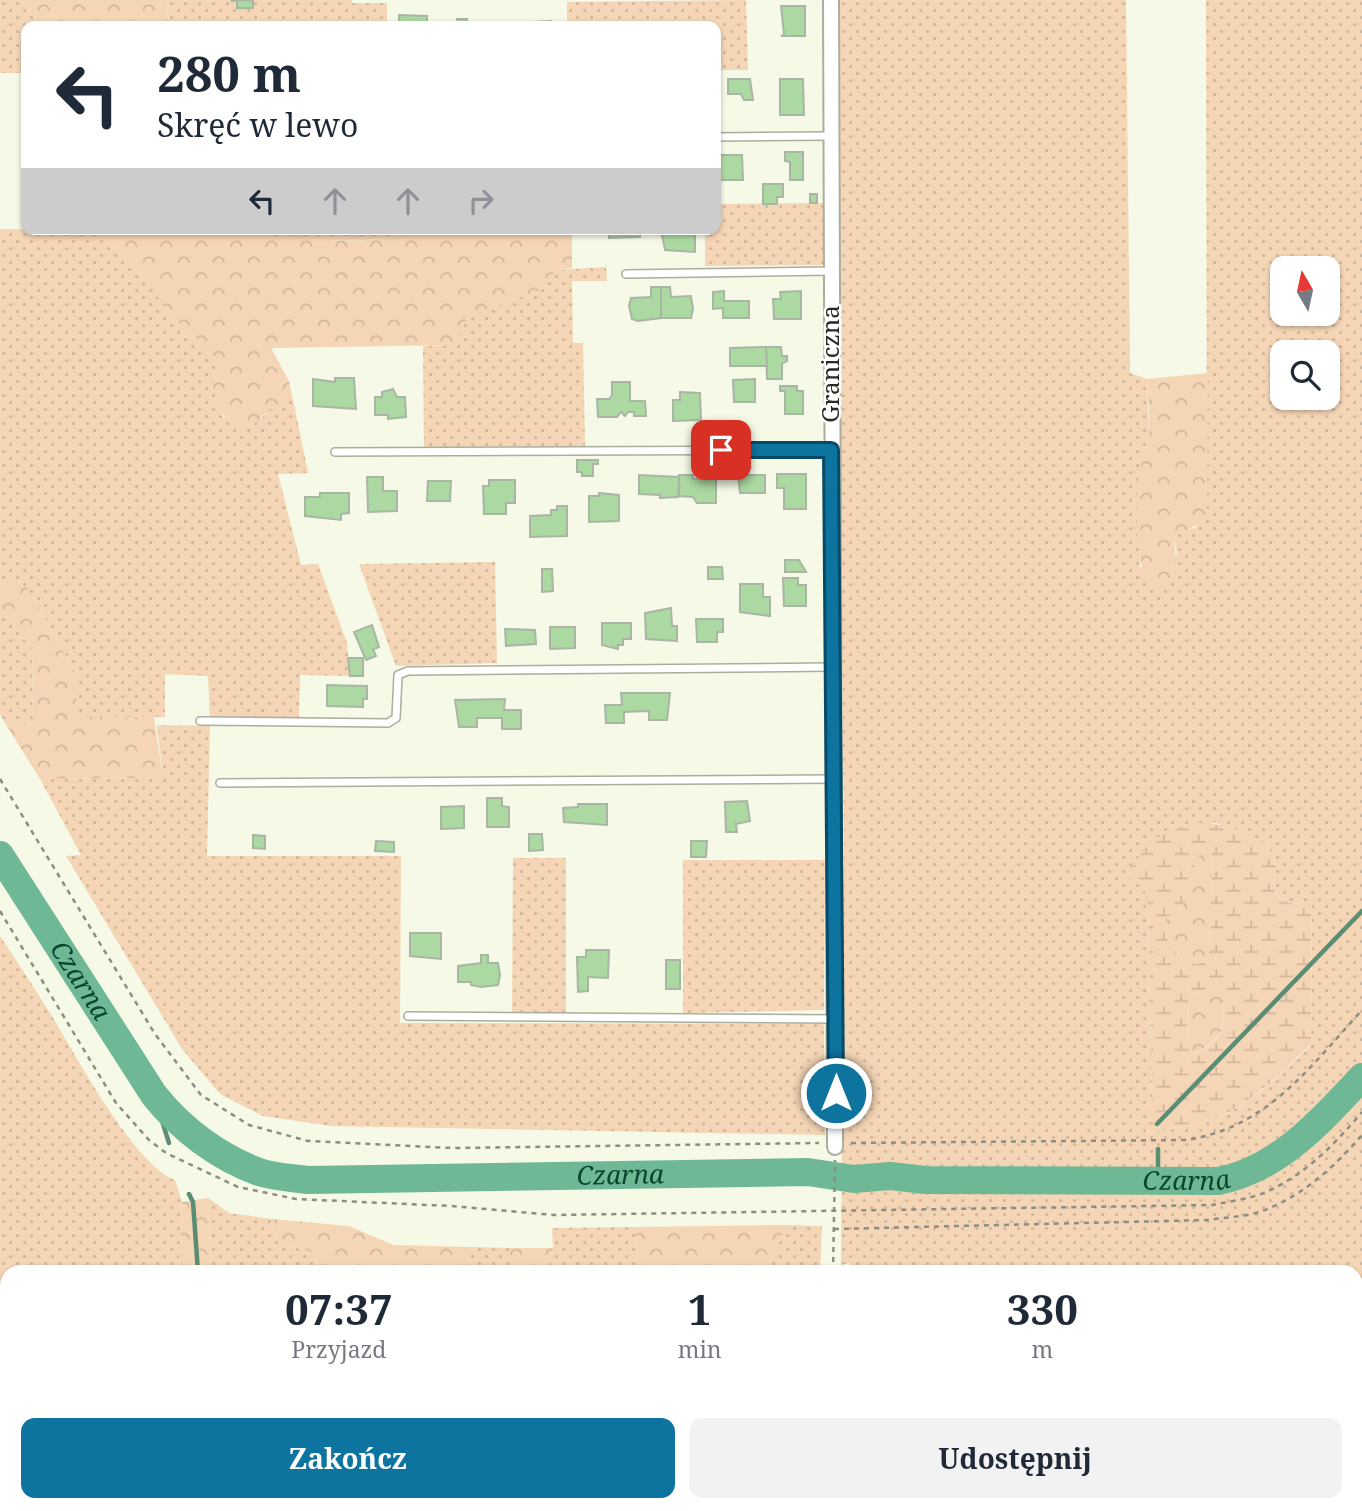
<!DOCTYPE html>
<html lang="pl">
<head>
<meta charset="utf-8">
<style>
	body { margin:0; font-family:"Noto Serif",serif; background:#f2f2f3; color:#1f2937; height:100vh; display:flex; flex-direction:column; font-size:26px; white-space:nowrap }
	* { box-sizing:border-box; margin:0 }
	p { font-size:23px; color:#747a83 }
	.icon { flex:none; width:38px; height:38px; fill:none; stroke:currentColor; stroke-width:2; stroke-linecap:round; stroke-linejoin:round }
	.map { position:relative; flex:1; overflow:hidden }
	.side { position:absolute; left:0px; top:1265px; width:1363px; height:247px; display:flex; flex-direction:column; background:#fff; border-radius:21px 21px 0 0; box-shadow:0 2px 5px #0004 }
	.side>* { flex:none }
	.banner { position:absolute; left:21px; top:21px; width:700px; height:214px; border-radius:14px; box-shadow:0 2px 5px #0004; background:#fff; color:#1f2937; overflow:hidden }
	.needle { width:46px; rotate:351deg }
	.controls { position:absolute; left:1270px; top:256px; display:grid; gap:14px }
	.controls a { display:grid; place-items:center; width:70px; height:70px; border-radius:14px; background:#fff; box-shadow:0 2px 5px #0004; font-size:35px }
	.pin { position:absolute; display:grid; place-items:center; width:60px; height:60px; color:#fff; margin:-30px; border-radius:14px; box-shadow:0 4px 10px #0006 }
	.me { position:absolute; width:77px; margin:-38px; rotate:0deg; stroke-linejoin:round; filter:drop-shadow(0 0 5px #0008) }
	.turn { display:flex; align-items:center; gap:24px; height:147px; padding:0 21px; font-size:32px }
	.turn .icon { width:91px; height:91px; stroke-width:2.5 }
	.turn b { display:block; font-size:49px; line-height:60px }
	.lanes { display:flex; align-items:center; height:66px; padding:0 21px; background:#0003; justify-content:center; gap:35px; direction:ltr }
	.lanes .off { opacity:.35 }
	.eta { display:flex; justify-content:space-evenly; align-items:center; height:119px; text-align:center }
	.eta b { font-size:42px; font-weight:700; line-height:49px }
	.cta { display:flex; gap:14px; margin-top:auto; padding:14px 21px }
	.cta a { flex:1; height:80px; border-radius:14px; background:#0d74a0; color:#fff; font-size:28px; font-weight:700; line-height:80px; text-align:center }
	.cta a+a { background:#f2f2f3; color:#1f2937 }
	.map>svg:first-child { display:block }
	.grass { fill:url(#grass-dots); fill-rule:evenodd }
	.forest { fill:url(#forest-crowns) }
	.wetland { fill:url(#wetland-marsh); fill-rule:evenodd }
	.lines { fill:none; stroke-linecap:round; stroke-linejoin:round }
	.stream { stroke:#5a8d74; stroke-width:4.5 }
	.river { stroke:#6fb896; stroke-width:28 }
	.building { fill:#acd8a1; stroke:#a9b6a6; stroke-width:2 }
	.service-casing { stroke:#abae9c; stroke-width:10 }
	.minor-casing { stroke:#abae9c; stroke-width:18 }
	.path { stroke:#8c8e81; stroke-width:2.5; stroke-dasharray:5 5; stroke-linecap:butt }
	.service { stroke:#fff; stroke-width:7 }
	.minor { stroke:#fff; stroke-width:14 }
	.route-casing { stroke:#084b68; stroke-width:18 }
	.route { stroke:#0d74a0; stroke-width:12 }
	.labels { text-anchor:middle; stroke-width:5; stroke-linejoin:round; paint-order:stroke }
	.street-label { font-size:24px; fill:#292a23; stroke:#fff }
	.water-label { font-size:26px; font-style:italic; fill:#094630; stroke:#fff }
</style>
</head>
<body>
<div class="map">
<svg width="1362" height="1511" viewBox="0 0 1362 1511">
	<defs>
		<pattern id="grass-dots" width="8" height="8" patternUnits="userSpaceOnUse" patternTransform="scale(1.75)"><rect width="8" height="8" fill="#f4d5b5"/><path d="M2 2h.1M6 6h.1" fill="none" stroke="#d1b79b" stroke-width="1.8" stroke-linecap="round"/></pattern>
		<pattern id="forest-crowns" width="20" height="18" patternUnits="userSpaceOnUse" patternTransform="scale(1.75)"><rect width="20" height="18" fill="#f4d5b5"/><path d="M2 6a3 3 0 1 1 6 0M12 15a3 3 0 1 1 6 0" fill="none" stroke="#d1b79b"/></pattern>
		<pattern id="wetland-marsh" width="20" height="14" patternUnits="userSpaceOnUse" patternTransform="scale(1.75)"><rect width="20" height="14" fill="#f4d5b5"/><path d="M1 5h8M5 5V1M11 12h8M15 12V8" fill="none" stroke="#d1b79b"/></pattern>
	</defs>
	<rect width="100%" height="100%" fill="#f5f9e5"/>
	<g class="grass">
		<path d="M0 0H19L41 26H26V73H0Z"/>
		<path d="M167 0H352V3H387V26H168Z"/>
		<path d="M746 0 748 70H716V26H567V2Z"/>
		<path d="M837 0H1126L1130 373 1147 379 1149 434 1137 496 1140 568 1177 555 1174 537 1182 531 1195 528 1207 510 1206 0H1362V1511H852L851 1505H1356V1272H850V1263L841 1265 844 860ZM1283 268H1328V313H1283ZM1283 352H1328V397H1283ZM1214 822 1268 845 1276 866 1274 890C1286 905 1294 904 1312 904L1311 1045C1281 1073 1247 1110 1206 1122 1187 1127 1167 1129 1147 1133L1152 1102 1148 907 1145 889Z"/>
		<path d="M823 203 824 265 705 266V229H716V204Z"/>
		<path d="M0 229 103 230 182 326 212 352 219 368 212 385 223 418 261 419 276 401 292 395 308 473 278 474 301 565 318 564 347 643 350 676 300 675 299 718H210L208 676 165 674V717H76V674L28 588 10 578 0 584Z"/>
		<path d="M197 229H428C371 248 303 239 245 233 230 232 211 234 197 229Z"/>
		<path d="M606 267 607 281H572L573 343H583L585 446 424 447 423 346 454 345 463 322 475 314 542 289 556 270Z"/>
		<path d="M495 562 497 663 396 666 359 564Z"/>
		<path d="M0 608 32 649 33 725 5 723 0 714Z"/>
		<path d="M157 725 210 726 207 856H401L400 1023 824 1024 825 1135 331 1126 263 1116 220 1094 182 1049 66 856 81 855 40 779 163 778Z"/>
		<path d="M513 858H566V1013H512Z"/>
		<path d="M683 860H825L824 1010 683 1013Z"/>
		<path d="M0 936C18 963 36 990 53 1018 76 1056 135 1166 175 1180L182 1202 179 1272H7V1505H195L194 1511H0Z"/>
		<path d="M208 1198 229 1213 271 1219C276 1260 294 1239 316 1255L319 1272H211Z"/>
		<path d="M787 1225 822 1226 820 1272H765Z"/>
		<path d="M634 1227 639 1270 547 1272 553 1248 552 1228Z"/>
		<path d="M471 1247 510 1248V1272H477L471 1260Z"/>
		<path d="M231 1505H413L415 1511H229Z"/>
		<path d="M495 1505H708L705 1511H488Z"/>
	</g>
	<g class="forest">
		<path d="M19 0H167L168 26H41Z"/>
		<path d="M428 229H572V268L556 270 543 289 475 314 463 322 455 345 271 348 289 381 292 395C272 403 264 417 247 430 222 425 218 407 212 384L219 368 212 352 182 326 103 230C146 230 189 230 231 232 295 237 366 250 428 229Z"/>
		<path d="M1208 373 1207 510 1204 521 1174 537 1177 576C1131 626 1136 502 1138 480 1140 465 1148 448 1149 433 1150 416 1148 397 1147 379Z"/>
		<path d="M10 578 28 588 76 674V717H154L163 778 40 779 5 723 33 725 32 649 0 608V584Z"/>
		<path d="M1212 850 1210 950 1205 961 1197 964 1184 962 1167 939 1166 918 1181 909 1192 864 1200 853Z"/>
		<path d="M1207 989H1219C1229 1024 1225 1039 1192 1055 1187 1032 1184 1018 1192 995Z"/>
		<path d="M208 1198 211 1272H179L182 1202Z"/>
		<path d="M271 1219 349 1226 393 1245 471 1247V1260L477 1272H319L316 1255C294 1239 276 1260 271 1219Z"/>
		<path d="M787 1225 765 1272H633L639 1269 634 1227Z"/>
		<path d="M510 1248H553L547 1272H510Z"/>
		<path d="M195 1505H230L229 1511H194Z"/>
		<path d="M413 1505H495L488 1511H415Z"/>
		<path d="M708 1505H824L823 1511H705Z"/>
	</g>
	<path class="wetland" d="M1193 822 1229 826 1268 845 1276 866 1274 890C1285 905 1294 905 1312 903L1311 1044C1281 1073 1246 1110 1206 1122 1187 1127 1166 1129 1147 1133L1152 1102 1148 907 1145 889 1124 875 1152 840ZM1212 850 1210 950 1205 961 1197 964 1184 962 1167 939 1166 918C1171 915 1178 912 1181 908 1195 893 1189 869 1200 853ZM1207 989 1219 990C1229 1023 1226 1040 1193 1055 1186 1033 1184 1017 1192 995Z"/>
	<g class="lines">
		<g class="stream">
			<path d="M154 1095 169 1143"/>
			<path d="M1157 1124 1362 911"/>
			<path d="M1158 1180V1149"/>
			<path d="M189 1194 193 1202 198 1272"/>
			<path d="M205 1511V1505"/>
		</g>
		<path class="river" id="s1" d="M0 855 154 1095C181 1129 218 1157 259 1172 274 1177 292 1178 308 1180L808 1172 854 1179 890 1176 925 1180 1218 1181C1278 1170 1322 1120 1362 1077"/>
	</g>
	<g class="building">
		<path d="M253 0V8H237V1H231Z"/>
		<path d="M781 6H805V36H781L784 35Z"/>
		<path d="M399 15 427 16V26H399Z"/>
		<path d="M457 19H467V24L481 23V26H457Z"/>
		<path d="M551 21V26H513V23Z"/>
		<path d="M728 79H750L753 100H744L741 94H728Z"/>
		<path d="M780 79H803L804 115H780Z"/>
		<path d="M785 152H803V180H790V162L785 161Z"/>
		<path d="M716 155H742L743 180H718Z"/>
		<path d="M763 184H783V197H777V204H763Z"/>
		<rect x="810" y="194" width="7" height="9"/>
		<path d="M609 229H640V237L609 238Z"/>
		<path d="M672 229H695V252L665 250 662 235Z"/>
		<path d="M651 287H661V318L638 321 632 319 629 306 631 298 651 297Z"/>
		<path d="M661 287H670L671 297 691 296 693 309 691 318H661Z"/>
		<path d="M724 291V301H749V318H723V308L713 309V292Z"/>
		<path d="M801 291V319H774L773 299H781L780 292Z"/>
		<path d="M766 347H781L782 356H787V361L782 364V379H767Z"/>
		<path d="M766 347 767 366H730V348Z"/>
		<path d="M335 378H354L356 409 313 406V379L335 382Z"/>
		<path d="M755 379V402H734L733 380Z"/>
		<path d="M612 382H630V401H645L646 416H634V412H628L625 416 621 412 617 417H598L597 399H609L612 395Z"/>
		<path d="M780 386H797V391H803V414H785V391H780Z"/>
		<path d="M393 389 397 397H405L406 417 388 419V415H375V397H382V392Z"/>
		<path d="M680 392 700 393 701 420 673 421V400H680Z"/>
		<path d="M577 460H598V464H593V476H582V472H577Z"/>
		<path d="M777 474H806V509H784V488H777Z"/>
		<path d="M639 475 679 477 678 497 660 498V495L639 494Z"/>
		<path d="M679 475H693V479L716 477V503H697L693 497 679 496Z"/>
		<path d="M738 475H765V493H740Z"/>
		<path d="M367 477H383V491H397V511L368 512Z"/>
		<path d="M489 480H515V503H506V514H484L483 486H489Z"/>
		<path d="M428 481H451L450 501H427Z"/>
		<path d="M320 493H349V513L341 514V520L305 516V497H320Z"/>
		<path d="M599 493 619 495V521L589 522V496H599Z"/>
		<path d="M557 506H567V536L530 537V516L551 515V510H557Z"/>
		<path d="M785 560H799L806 572H785Z"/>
		<path d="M708 567H722L723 579H708Z"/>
		<path d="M542 569H552L553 591 542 592Z"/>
		<path d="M783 578H798V585H806V606H784Z"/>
		<path d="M740 584H763V597H770V616L740 612Z"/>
		<path d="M671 608 672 626H677V641L646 639 645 613Z"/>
		<path d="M696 619H723V632H717V642H697Z"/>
		<path d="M602 623H631V639H623V645H618V649L602 645Z"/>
		<path d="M372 625 379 647 373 649 376 656 366 660 354 632Z"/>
		<path d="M550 627H575V648L550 649Z"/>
		<path d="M505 629 535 630 536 644 506 646Z"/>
		<path d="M348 658H363V676H350Z"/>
		<path d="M327 685 367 686V699H363V707L327 706Z"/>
		<path d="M621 693H670L667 720H649V711L624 712V723H606L605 705H622Z"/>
		<path d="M505 699 504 710H521V729H502V718H477V727H459L455 700Z"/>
		<path d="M487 798H502V806L509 807V827H487Z"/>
		<path d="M747 801 750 821 736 824 737 832H726L725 802Z"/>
		<path d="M578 804H607V825L564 822 563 808 578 807Z"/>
		<path d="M464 806V828L441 829V807Z"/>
		<path d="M529 834H542L543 850 529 851Z"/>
		<path d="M253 835 265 836V849L253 848Z"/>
		<path d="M376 841 394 842V852L375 851Z"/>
		<path d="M691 841H707L706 857H691Z"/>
		<path d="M410 933H441V959L410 956Z"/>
		<path d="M586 950H609L608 978 588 977V991L578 992 577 957H586Z"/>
		<path d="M481 955H488V963H498L500 975 498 985 481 987 471 985V982H458V966L481 963Z"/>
		<rect x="666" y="960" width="14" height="29"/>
	</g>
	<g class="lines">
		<defs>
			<g id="service">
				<path d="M716 137 829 136"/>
				<path d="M626 274 830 271"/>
				<path d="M335 452 831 450"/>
				<path d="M200 721 388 723 396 718 398 675 408 671 833 667"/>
				<path d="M220 783 834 779"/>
				<path d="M408 1016 834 1019"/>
			</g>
			<path id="minor" d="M831 0 835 1147"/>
		</defs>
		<use href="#service" class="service-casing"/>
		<use href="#minor" class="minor-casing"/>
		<g class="path">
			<path d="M0 779 155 1034 201 1095 249 1125 308 1141 453 1148 819 1143"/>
			<path d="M0 911 116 1103 149 1140 166 1153 238 1187 296 1199 451 1206 554 1215 1213 1205C1230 1201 1250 1199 1266 1192 1305 1175 1335 1144 1362 1112"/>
			<path d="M851 1143 1186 1140C1267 1128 1310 1067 1362 1010"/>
			<path d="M834 1229 1208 1220C1226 1217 1246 1217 1262 1211 1303 1196 1334 1167 1362 1135"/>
			<path d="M833 1272 835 1160"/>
			<path d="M830 1511V1505"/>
		</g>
		<use href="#service" class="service"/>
		<use href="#minor" class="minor"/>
	</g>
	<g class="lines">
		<defs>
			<path id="route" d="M721 450H831L836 1093"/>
		</defs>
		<use href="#route" class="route-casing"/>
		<use href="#route" class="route"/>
	</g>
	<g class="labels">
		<g class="street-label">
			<text transform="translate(831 364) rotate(-90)" y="8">Graniczna</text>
		</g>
		<g class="water-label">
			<text dy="9" stroke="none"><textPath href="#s1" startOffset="149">Czarna</textPath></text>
			<text dy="9" stroke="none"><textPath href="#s1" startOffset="779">Czarna</textPath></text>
			<text dy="9" stroke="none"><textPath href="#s1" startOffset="1346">Czarna</textPath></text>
		</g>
	</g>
</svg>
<div class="controls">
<a><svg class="needle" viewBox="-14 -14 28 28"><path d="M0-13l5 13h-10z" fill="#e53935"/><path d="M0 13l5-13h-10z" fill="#747a83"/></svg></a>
<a><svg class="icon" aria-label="search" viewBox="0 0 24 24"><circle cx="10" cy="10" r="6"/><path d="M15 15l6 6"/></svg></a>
</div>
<div class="pin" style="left:721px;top:450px;background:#d93025"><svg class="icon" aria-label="arrive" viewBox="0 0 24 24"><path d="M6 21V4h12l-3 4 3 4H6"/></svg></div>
<svg class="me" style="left:836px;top:1093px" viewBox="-20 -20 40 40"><circle r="17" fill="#0d74a0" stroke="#fff" stroke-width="3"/><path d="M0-11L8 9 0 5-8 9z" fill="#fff"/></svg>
<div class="banner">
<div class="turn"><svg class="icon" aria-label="left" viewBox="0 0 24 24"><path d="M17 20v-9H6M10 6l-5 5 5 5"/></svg><div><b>280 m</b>Skręć w lewo</div></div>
<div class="lanes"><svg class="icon" aria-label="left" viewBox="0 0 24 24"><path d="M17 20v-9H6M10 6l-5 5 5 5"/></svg><svg class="icon off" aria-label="ahead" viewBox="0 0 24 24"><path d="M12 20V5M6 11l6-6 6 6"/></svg><svg class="icon off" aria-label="ahead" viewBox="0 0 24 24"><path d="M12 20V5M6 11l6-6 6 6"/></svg><svg class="icon off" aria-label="right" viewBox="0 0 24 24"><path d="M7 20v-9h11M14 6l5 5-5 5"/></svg></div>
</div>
<section class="side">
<div class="eta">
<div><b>07:37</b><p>Przyjazd</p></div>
<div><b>1</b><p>min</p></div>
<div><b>330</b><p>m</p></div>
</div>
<div class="cta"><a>Zakończ</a><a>Udostępnij</a></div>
</section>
</div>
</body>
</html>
